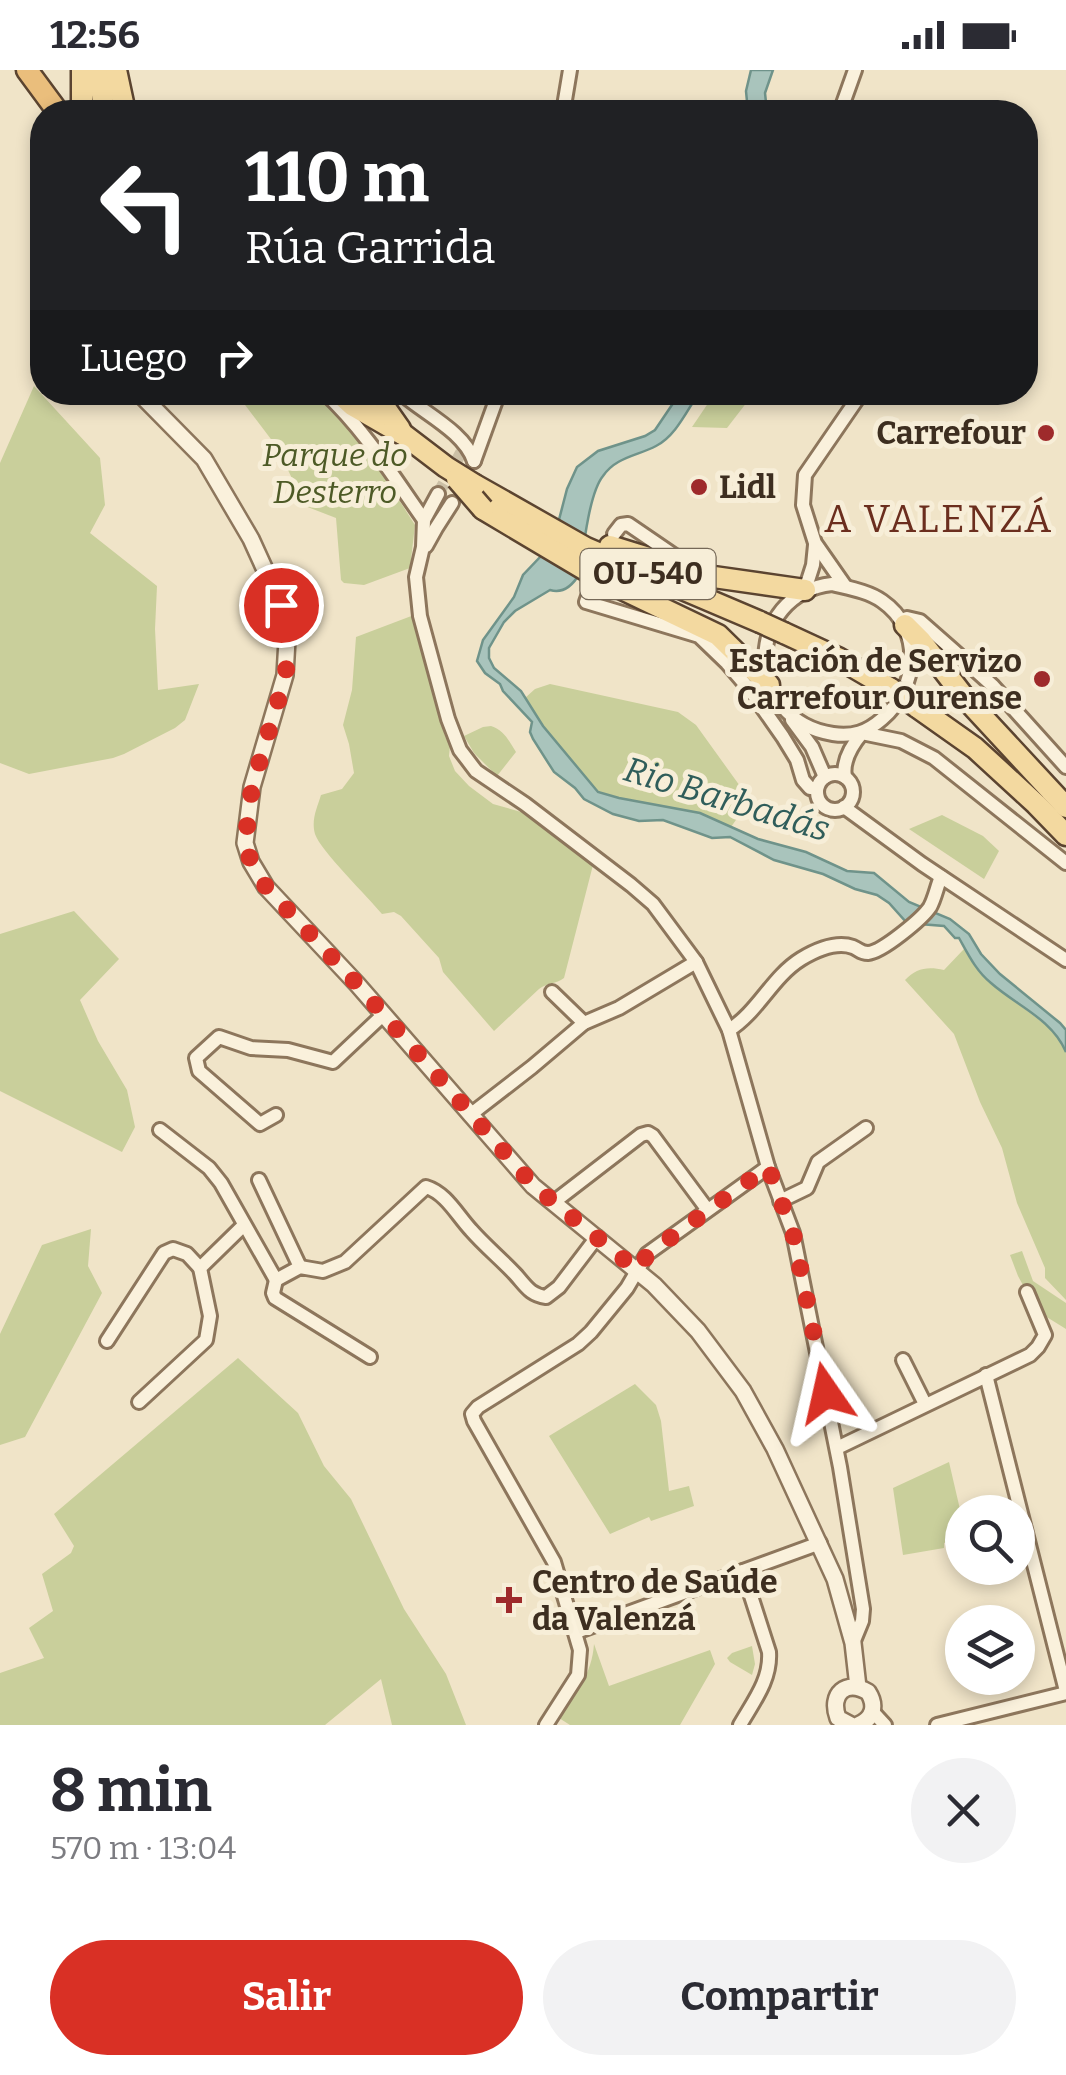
<!DOCTYPE html>
<html lang="es">
<head>
<meta charset="utf-8">
<style>
	body { margin:0; font-family:Bitter,serif; background:#f2f2f3; color:#2b2b33; height:100vh; display:flex; flex-direction:column; font-size:38px; white-space:nowrap }
	* { box-sizing:border-box; margin:0 }
	p { font-size:32px; color:#7c7c81 }
	.icon { flex:none; width:55px; height:55px; fill:none; stroke:currentColor; stroke-width:2; stroke-linecap:round; stroke-linejoin:round }
	.map { position:relative; height:1655px; overflow:hidden }
	.side { display:flex; flex-direction:column; background:#fff; flex:1 }
	.side>* { flex:none }
	.banner { position:absolute; left:30px; top:30px; width:1008px; height:305px; border-radius:40px; box-shadow:0 5px 15px #0003; background:#202124; color:#fff; overflow:hidden }
	.buttons { position:absolute; left:945px; top:1425px; display:grid; gap:20px }
	.buttons a { display:grid; place-items:center; width:90px; height:90px; border-radius:50%; background:#fff; box-shadow:0 5px 15px #0003; font-size:50px }
	.pin { position:absolute; display:grid; place-items:center; width:85px; height:85px; color:#fff; margin:-42px; border:5px solid #fff; border-radius:50%; box-shadow:0 2px 10px #0007 }
	.me { position:absolute; width:110px; margin:-55px; rotate:349deg; stroke-linejoin:round; filter:drop-shadow(0 0 8px #0008) }
	.turn { display:flex; align-items:center; gap:35px; height:210px; padding:0 50px; font-size:45px }
	.turn .icon { width:130px; height:130px; stroke-width:2.5 }
	.turn b { display:block; font-size:70px; line-height:85px }
	.then { display:flex; align-items:center; height:95px; padding:0 50px; background:#0003; gap:20px; font-size:38px }
	.round { display:grid; place-items:center; flex:none; width:105px; height:105px; border-radius:52px; background:#f2f2f3 }
	.headline { display:flex; align-items:center; justify-content:space-between; height:170px; padding:0 50px }
	h1 { font-size:60px; font-weight:700; line-height:75px }
	.action { display:flex; gap:20px; margin-top:auto; padding:20px 50px }
	.action a { flex:1; height:115px; border-radius:60px; background:#d93025; color:#fff; font-size:40px; font-weight:700; line-height:115px; text-align:center }
	.action a+a { background:#f2f2f3; color:#2b2b33 }
	.status { display:flex; justify-content:space-between; align-items:center; height:70px; padding:0 50px; background:#fff; direction:ltr }
	.status svg { height:28px; fill:currentColor }
	.map>svg:first-child { display:block }
	.green { fill:#c9cf9b }
	.water { fill:#a9c4bc; stroke:#6f938a; stroke-width:2.5 }
	.lines { fill:none; stroke-linecap:round; stroke-linejoin:round }
	.minor-tunnel { stroke:#ccc0a6; stroke-width:12; stroke-dasharray:12 6; stroke-linecap:butt }
	.minor-casing { stroke:#8d765c; stroke-width:18 }
	.tertiary-casing { stroke:#8d765c; stroke-width:20 }
	.primary-casing { stroke:#5b4430; stroke-width:25 }
	.trunk-casing { stroke:#5b4430; stroke-width:25 }
	.minor { stroke:#faf1dc; stroke-width:12 }
	.tertiary { stroke:#faf1dc; stroke-width:15 }
	.primary { stroke:#f3d9a0; stroke-width:20 }
	.trunk { stroke:#eabe7c; stroke-width:20 }
	.primary-bridge-casing { stroke:#5b4430; stroke-width:25; stroke-linecap:butt }
	.primary-bridge { stroke:#f3d9a0; stroke-width:20 }
	.route { stroke:#d93025; stroke-width:18; stroke-dasharray:0 32.4 }
	.poi-dot { fill:#9e2a2b; stroke:#f7eed8; stroke-width:4 }
	.labels { text-anchor:middle; stroke-width:10; stroke-linejoin:round; paint-order:stroke }
	.shield { fill:#f7eed8; stroke:#756857; stroke-width:2.5 }
	.shield-label { font-size:30px; font-weight:bold; fill:#3d2e20 }
	.poi-label { font-size:32px; font-weight:bold; fill:#3d2e20; stroke:#f7eed8; text-anchor:end }
	.park-label { font-size:32px; font-style:italic; fill:#4d5a26; stroke:#f7eed8 }
	.water-label { font-size:35px; font-style:italic; fill:#2f5d5a; stroke:#f7eed8 }
	.quarter-label { font-size:38px; letter-spacing:2.5px; fill:#6b2e1e; stroke:#f7eed8 }
</style>
</head>
<body>
<div class="status"><b>12:56</b><svg viewBox="0 0 49 12"><path d="M0 12V9h3v3zM5 12V6h3v6zM10 12V3h3v9zM15 12V0h3v12zM26 1h20v11H26zM47 4h2v5h-2z"/></svg></div>
<div class="map">
<svg width="1066" height="1655" viewBox="0 0 1066 1655">
	<rect width="100%" height="100%" fill="#f0e4c8"/>
	<g class="green">
		<path d="M34 316 100 388 105 435 90 463 157 516 155 559 158 620 199 614 185 650 175 658 124 684 113 688 29 704 0 693V393Z"/>
		<path d="M236 323H321L331 341 367 380 415 455 410 498 364 515 344 513 341 510 336 448 305 436 288 400 286 389Z"/>
		<path d="M715 323H754L727 358 692 357Z"/>
		<path d="M414 545 445 666 450 676 449 686 455 701 469 716 493 734 521 742 593 795 564 908C556 914 547 913 539 919L494 961 443 902 439 888 401 846 394 842 382 844C369 828 320 780 315 764 311 750 317 738 321 725L342 719 354 703 349 674 343 655 352 620 356 567Z"/>
		<path d="M550 614 678 642 696 655 750 730 731 757 700 743 619 728 598 722 543 656 525 628 535 619Z"/>
		<path d="M491 656C504 660 509 671 516 682L497 706 474 683 464 666 483 657Z"/>
		<path d="M942 745 983 766 999 781 984 809 909 759Z"/>
		<path d="M74 841 119 889 80 930 98 971 127 1020 135 1057 122 1082 0 1021V864Z"/>
		<path d="M964 879 989 912 1055 962 1066 982V1230L1045 1208V1198L1017 1133 1002 1078 980 1032 954 964 905 910C916 898 928 896 944 900Z"/>
		<path d="M91 1159 88 1196 102 1223 25 1367 0 1375V1264L42 1175Z"/>
		<path d="M1022 1181 1033 1211 1066 1233V1259L1037 1241 1018 1206 1010 1185Z"/>
		<path d="M238 1288 298 1343 324 1396 351 1429 404 1539 446 1604 466 1655H392L381 1609 325 1655H0V1603L44 1588 29 1558 53 1541 42 1504 71 1483 74 1476 54 1444Z"/>
		<path d="M635 1314 656 1335 661 1351 669 1421 689 1416 694 1436 651 1451 649 1447 610 1464 549 1366Z"/>
		<path d="M949 1392 962 1448V1467L944 1473V1478L903 1485 893 1418Z"/>
		<path d="M594 1574 609 1616 710 1580 715 1594 680 1655H570L559 1648C576 1624 592 1604 594 1574Z"/>
		<path d="M752 1576 755 1594 752 1605 730 1592 727 1588 732 1583Z"/>
	</g>
	<g class="water">
		<path d="M751 0H773L765 23 767 42H748L746 21Z"/>
		<path d="M680 323H699C687 340 676 366 656 376 637 386 616 387 603 406 589 423 583 480 580 503 573 515 563 524 550 520L515 541 504 552 489 578V588L494 598 521 621 543 656 598 722 619 728 700 743 758 769 806 782 847 801 874 803 909 832 950 849 969 864 981 884 1000 904 1060 953 1066 960V982C1052 949 1017 936 991 913 976 901 968 884 959 868H955L944 856 907 853 889 833 877 825 855 819 823 804 774 790 730 767 712 768 663 750 639 751 613 744 584 729 575 718 554 702 533 669 530 662 532 652 503 621 500 614 485 603 477 591 483 570 514 527 523 505 541 486 555 465 567 419 577 397 598 381 645 366 655 360Z"/>
	</g>
	<g class="lines">
		<path class="minor-tunnel" d="M438 424 462 381"/>
		<defs>
			<g id="minor">
				<path d="M563 42 570 0"/>
				<path d="M840 42 855 0"/>
				<path d="M324 322C364 359 393 406 424 450"/>
				<path d="M400 322C423 343 464 361 474 391"/>
				<path d="M474 391 499 322"/>
				<path d="M438 424 424 450 423 477 416 507 420 546 448 649 460 680 476 701 525 734 631 815 653 834 696 892 729 960 768 1097 793 1163 840 1397 863 1539 862 1551 853 1573"/>
				<path d="M614 464 621 455 628 454 688 495"/>
				<path d="M426 476 436 458 452 433"/>
				<path d="M832 514C848 518 868 521 882 531 924 560 918 618 882 649 867 662 853 667 833 664 742 650 744 524 832 514Z"/>
				<path d="M845 516 815 473 803 435 805 405 862 322"/>
				<path d="M591 518 586 532 699 566 727 593 750 620 783 667 797 690 803 710 810 718H817"/>
				<path d="M805 520 813 495 815 475"/>
				<path d="M901 550 907 548 920 551 953 580 993 616 1066 697"/>
				<path d="M792 650 812 677 825 707"/>
				<circle cx="835" cy="722" r="18"/>
				<path d="M845 707C842 691 852 675 862 663L901 671 934 688 1066 793"/>
				<path d="M844 737 922 794 1066 890"/>
				<path d="M552 922 584 953"/>
				<path d="M729 960C758 942 772 907 801 889 816 880 836 871 853 877 860 880 860 883 868 883 882 882 922 849 930 837 935 828 937 816 941 807"/>
				<path d="M276 1045 260 1054 199 1001 196 988 219 967 251 978 288 980 333 992 383 945"/>
				<path d="M470 1045 532 997 584 953 619 938 696 892"/>
				<path d="M160 1060 209 1098 221 1113 276 1210 300 1197 323 1201 345 1192 426 1117C446 1123 457 1145 471 1160 485 1176 501 1189 515 1204 526 1216 530 1225 546 1227L559 1217 597 1167"/>
				<path d="M259 1110 300 1197"/>
				<path d="M780 1131 807 1118 818 1092 866 1058"/>
				<path d="M554 1132 641 1065 648 1063 653 1066 707 1139"/>
				<path d="M276 1210 273 1223 275 1228 370 1287"/>
				<path d="M107 1271 164 1183 173 1179 187 1184 200 1198"/>
				<path d="M903 1290 925 1334"/>
				<path d="M986 1305 1066 1621"/>
				<path d="M139 1332 206 1270 210 1246 200 1198 244 1155"/>
				<path d="M837 1378 1030 1285 1038 1277 1045 1265 1027 1222"/>
				<path d="M576 1562 820 1473"/>
				<path d="M873 1642 885 1655"/>
				<path d="M546 1655 578 1605 580 1580 554 1492 474 1351 472 1344 478 1337 578 1274 591 1262 627 1218 647 1184 768 1097"/>
				<path d="M740 1655C753 1632 771 1610 769 1582L743 1501"/>
				<path d="M937 1655 1066 1623"/>
			</g>
			<g id="tertiary">
				<path d="M138 322 204 389 251 469 281 535 287 570 285 605 252 717 245 773 251 792 266 817 357 914 533 1116 654 1215 698 1261 743 1321 775 1379 835 1509 853 1573 858 1617"/>
				<path d="M851 1655 838 1648C829 1624 846 1609 868 1622 877 1636 873 1649 858 1655"/>
			</g>
			<g id="primary">
				<path d="M99 0 104 41"/>
				<path d="M116 0 125 42"/>
				<path d="M82 42V0"/>
				<path d="M338 322 352 335 404 365"/>
				<path d="M374 322 400 359"/>
				<path d="M475 415 586 478 760 552"/>
				<path d="M483 439 599 508 718 565 769 615"/>
				<path d="M610 476 707 506 805 520"/>
				<path d="M905 555 921 571 965 628 1066 737"/>
				<path d="M784 563 838 588 891 619"/>
				<path d="M917 637 975 678 1036 734 1066 765"/>
			</g>
			<path id="trunk" d="M27 0 58 42"/>
		</defs>
		<use href="#minor" class="minor-casing"/>
		<use href="#tertiary" class="tertiary-casing"/>
		<use href="#primary" class="primary-casing"/>
		<use href="#trunk" class="trunk-casing"/>
		<use href="#minor" class="minor"/>
		<use href="#tertiary" class="tertiary"/>
		<use href="#primary" class="primary"/>
		<use href="#trunk" class="trunk"/>
		<defs>
			<g id="primary-bridge">
				<path d="M404 365 446 397 475 415"/>
				<path d="M457 409 483 439"/>
				<path d="M760 552 784 563"/>
				<path d="M891 619 917 637"/>
			</g>
		</defs>
		<use href="#primary-bridge" class="primary-bridge-casing"/>
		<use href="#primary-bridge" class="primary-bridge"/>
	</g>
	<g class="lines">
		<path class="route" d="M281 535 287 570 286 605 252 717 245 773 251 792 266 817 357 914 534 1116 637 1200 648 1184 768 1097 793 1163 826 1323"/>
	</g>
	<g class="poi-dot">
		<circle cx="1046" cy="363" r="10"/>
		<circle cx="699" cy="417" r="10"/>
		<circle cx="1042" cy="609" r="10"/>
		<path d="M504 1515h10v10h10v10h-10v10h-10v-10h-10v-10h10z"/>
	</g>
	<g class="labels">
		<rect class="shield" x="580.5" y="479" width="135" height="50" rx="8"/>
		<g class="shield-label">
			<text x="648" y="514">OU-540</text>
		</g>
		<g class="poi-label">
			<text x="1026" y="374">Carrefour</text>
			<text x="719" y="428" text-anchor="start">Lidl</text>
			<text x="1022" y="602">Estación de Servizo<tspan x="1022" dy="37">Carrefour Ourense</tspan></text>
			<text x="532" y="1523" text-anchor="start">Centro de Saúde<tspan x="532" dy="37">da Valenzá</tspan></text>
		</g>
		<g class="park-label">
			<text x="335" y="396">Parque do<tspan x="335" dy="37">Desterro</tspan></text>
		</g>
		<g class="water-label">
			<text transform="translate(727 729) rotate(17)" y="12">Rio Barbadás</text>
		</g>
		<g class="quarter-label">
			<text x="939" y="462">A VALENZÁ</text>
		</g>
	</g>
</svg>
<div class="buttons">
<a><svg class="icon" aria-label="search" viewBox="0 0 24 24"><circle cx="10" cy="10" r="6"/><path d="M15 15l6 6"/></svg></a>
<a><svg class="icon" aria-label="layers" viewBox="0 0 24 24"><path d="M12 4l9 5-9 5-9-5zM3 14l9 5 9-5"/></svg></a>
</div>
<div class="pin" style="left:281px;top:535px;background:#d93025"><svg class="icon" aria-label="arrive" viewBox="0 0 24 24"><path d="M6 21V4h12l-3 4 3 4H6"/></svg></div>
<svg class="me" style="left:826px;top:1323px" viewBox="-20 -20 40 40"><path d="M0-17L14 15 0 8-14 15z" fill="#d93025" stroke="#fff" stroke-width="4"/></svg>
<div class="banner">
<div class="turn"><svg class="icon" aria-label="left" viewBox="0 0 24 24"><path d="M17 20v-9H6M10 6l-5 5 5 5"/></svg><div><b>110 m</b>Rúa Garrida</div></div>
<div class="then">Luego<svg class="icon" aria-label="right" viewBox="0 0 24 24"><path d="M7 20v-9h11M14 6l5 5-5 5"/></svg></div>
</div>
</div>
<section class="side">
<div class="headline"><div><h1>8 min</h1><p>570 m · 13:04</p></div><a class="round"><svg class="icon" aria-label="close" viewBox="0 0 24 24"><path d="M6 6l12 12M18 6L6 18"/></svg></a></div>
<div class="action"><a>Salir</a><a>Compartir</a></div>
</section>
</body>
</html>
